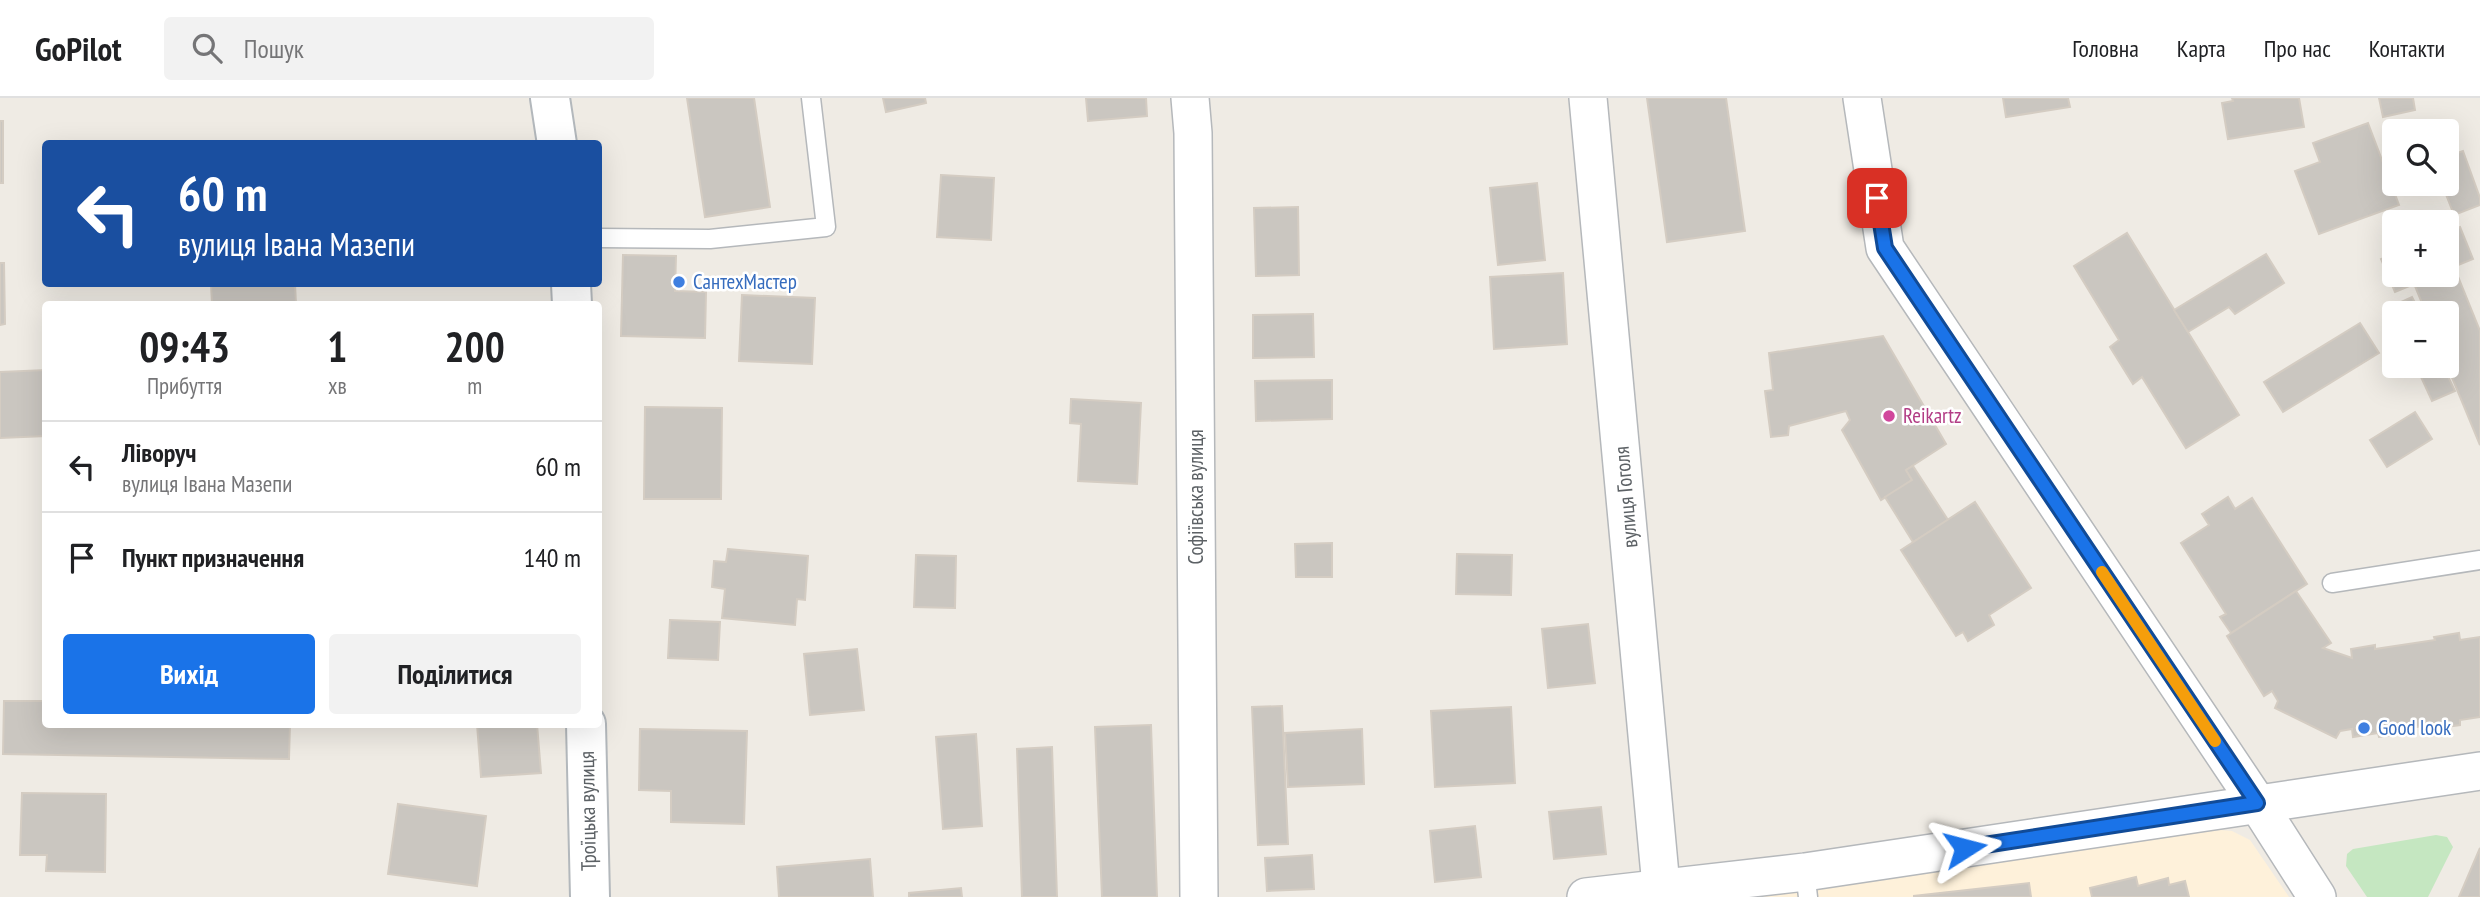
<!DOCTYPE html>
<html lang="uk">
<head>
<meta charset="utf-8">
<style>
	body { margin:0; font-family:"PT Sans Narrow",sans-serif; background:#f2f2f2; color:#202124; height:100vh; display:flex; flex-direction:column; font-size:26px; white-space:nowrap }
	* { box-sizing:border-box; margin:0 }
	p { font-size:23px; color:#757577 }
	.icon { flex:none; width:38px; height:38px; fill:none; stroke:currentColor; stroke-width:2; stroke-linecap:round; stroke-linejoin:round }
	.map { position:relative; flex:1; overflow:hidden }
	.details { position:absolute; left:42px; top:203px; width:560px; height:427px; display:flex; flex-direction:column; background:#fff; border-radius:7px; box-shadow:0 7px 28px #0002 }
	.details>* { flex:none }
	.top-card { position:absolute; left:42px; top:42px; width:560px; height:147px; border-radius:7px; box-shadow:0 7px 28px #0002; background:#1a4fa0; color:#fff; overflow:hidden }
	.tools { position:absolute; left:2382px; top:21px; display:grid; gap:14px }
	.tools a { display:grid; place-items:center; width:77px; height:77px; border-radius:7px; background:#fff; box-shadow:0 7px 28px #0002; font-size:35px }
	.pin { position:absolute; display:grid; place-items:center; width:60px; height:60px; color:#fff; margin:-30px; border-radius:14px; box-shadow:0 4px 10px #0006 }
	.me { position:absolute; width:77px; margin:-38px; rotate:81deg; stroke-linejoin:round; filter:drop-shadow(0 0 5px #0008) }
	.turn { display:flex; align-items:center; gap:24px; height:147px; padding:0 21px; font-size:32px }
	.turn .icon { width:91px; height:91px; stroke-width:2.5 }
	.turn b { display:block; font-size:49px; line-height:60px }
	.eta { display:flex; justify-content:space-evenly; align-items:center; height:119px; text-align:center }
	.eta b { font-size:42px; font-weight:600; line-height:49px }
	.action { display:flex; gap:14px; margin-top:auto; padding:14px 21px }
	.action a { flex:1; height:80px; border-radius:7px; background:#1a73e8; color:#fff; font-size:28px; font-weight:600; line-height:80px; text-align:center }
	.action a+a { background:#f2f2f2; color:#202124 }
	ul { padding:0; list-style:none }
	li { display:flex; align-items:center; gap:21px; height:91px; padding:0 21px; border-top:2px solid #e0e0e0 }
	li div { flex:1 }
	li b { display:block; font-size:26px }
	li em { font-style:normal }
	header { display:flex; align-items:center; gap:42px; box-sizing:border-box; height:98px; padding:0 35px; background:#fff; border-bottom:2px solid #e0e0e0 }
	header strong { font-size:33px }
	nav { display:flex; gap:38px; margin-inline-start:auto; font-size:24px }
	.search { width:490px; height:63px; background:#f2f2f2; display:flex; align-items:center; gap:18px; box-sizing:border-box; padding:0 24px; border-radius:7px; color:#757577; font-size:26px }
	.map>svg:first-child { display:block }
	.commercial { fill:#fef1da }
	.green { fill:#c5e7c1 }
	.building { fill:#cac6c0; stroke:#d4ccc2; stroke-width:2 }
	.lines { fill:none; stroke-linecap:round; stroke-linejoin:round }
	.service-casing { stroke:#b5b8bb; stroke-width:21 }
	.minor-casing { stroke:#b5b8bb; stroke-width:40 }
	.secondary-casing { stroke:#b3b8bc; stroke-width:42 }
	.service { stroke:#fff; stroke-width:18 }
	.minor { stroke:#fff; stroke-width:37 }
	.secondary { stroke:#fff; stroke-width:38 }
	.route-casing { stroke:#114b97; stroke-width:18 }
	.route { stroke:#1a73e8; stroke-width:12 }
	.slow { stroke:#f59e0b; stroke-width:12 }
	.shop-dot { fill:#3f7fe0; stroke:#fff; stroke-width:2.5 }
	.hotel-dot { fill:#d1479c; stroke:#fff; stroke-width:2.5 }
	.labels { text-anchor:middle; stroke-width:5; stroke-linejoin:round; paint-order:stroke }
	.shop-label { font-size:21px; fill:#366cbe; stroke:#fff; text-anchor:start }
	.hotel-label { font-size:21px; fill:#b23c85; stroke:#fff; text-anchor:start }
	.street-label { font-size:21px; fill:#5c6165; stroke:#fff }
</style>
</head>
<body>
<header>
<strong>GoPilot</strong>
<div class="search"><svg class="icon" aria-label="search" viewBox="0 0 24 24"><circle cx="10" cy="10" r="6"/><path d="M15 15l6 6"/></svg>Пошук</div>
<nav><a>Головна</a><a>Карта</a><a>Про нас</a><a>Контакти</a></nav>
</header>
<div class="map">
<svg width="2480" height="799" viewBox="0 0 2480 799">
	<rect width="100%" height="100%" fill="#efebe4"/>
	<path class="commercial" d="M2220 732 2232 733 2250 742 2289 799H1719Z"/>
	<path class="green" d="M2436 737 2447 739 2453 749 2428 799H2367L2346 768 2347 756 2353 751Z"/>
	<g class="building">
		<path d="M687 0H754L770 109 705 119Z"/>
		<path d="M883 0H925L926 5 886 14Z"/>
		<path d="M1086 0H1146L1147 18 1088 23Z"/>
		<path d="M1647 0H1726L1745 133 1667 144Z"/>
		<path d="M2003 0H2068L2070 9 2006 19Z"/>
		<path d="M2232 0H2299L2304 29 2228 41 2222 5 2233 3Z"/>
		<path d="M2379 0H2413L2415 12 2383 19Z"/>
		<rect x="0" y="23" width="3" height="62"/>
		<path d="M2368 25 2399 107 2319 136 2295 73 2320 64 2313 45Z"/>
		<path d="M2463 53 2480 100V107L2454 117 2442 86H2446V59Z"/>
		<path d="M941 77 994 80 991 142 937 139Z"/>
		<path d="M1537 85 1545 162 1498 167 1490 90Z"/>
		<path d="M1298 109 1299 177 1256 178 1254 110Z"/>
		<path d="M2460 129 2473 161 2446 172V135Z"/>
		<path d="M2127 135 2239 317 2186 350 2142 279 2133 286 2110 249 2119 242 2074 168Z"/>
		<path d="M2266 156 2284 185 2235 216 2229 209 2188 234 2174 212Z"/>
		<path d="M2394 156V177H2436L2395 194 2381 161Z"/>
		<path d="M623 157 676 158 675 193 706 194 705 240 621 238Z"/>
		<path d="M0 165H4L5 226 0 227Z"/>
		<path d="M2455 171 2480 233V347L2446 265V215H2426L2415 188 2446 177V175Z"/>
		<path d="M1563 175 1567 246 1494 251 1490 179Z"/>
		<path d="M211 186H295L296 206H212Z"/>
		<path d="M742 197 815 200 812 266 739 263Z"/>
		<path d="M2412 199 2420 215H2394V218L2390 209Z"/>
		<path d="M1313 216 1314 259 1253 260V217Z"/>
		<path d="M2360 225 2379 255 2283 314 2264 284Z"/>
		<path d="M1883 238 1946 346 1906 372 1912 382 1881 402 1842 332 1850 322 1846 313 1789 328 1788 337 1771 339 1765 293 1773 292 1769 255Z"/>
		<path d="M2416 268H2443L2455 293 2432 303Z"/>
		<path d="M46 272V338L0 340V274Z"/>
		<path d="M1332 282V321L1256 323 1255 283Z"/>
		<path d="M1071 301 1141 305 1137 386 1078 383 1081 326 1070 325Z"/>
		<path d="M645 309 722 310 721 401H644Z"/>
		<path d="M2415 314 2432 341 2387 369 2370 342Z"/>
		<path d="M1913 368 1948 422 1913 444 1885 399 1912 382 1906 372Z"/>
		<path d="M2228 399 2235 411 2252 400 2307 486 2231 535 2220 519 2226 516 2181 445 2209 427 2202 416Z"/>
		<path d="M1975 404 2031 490 1989 517 1994 527 1968 543 1963 534 1956 538 1901 452Z"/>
		<path d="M1332 445V479H1296L1295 446Z"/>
		<path d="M728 451 808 458 805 502 797 501 795 527 722 520 725 491 712 489 714 463 726 464Z"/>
		<path d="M1457 456 1512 457 1511 497 1456 496Z"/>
		<path d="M916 457 956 458 955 510 914 509Z"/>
		<path d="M2296 493 2331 545 2323 550 2352 560 2351 551 2375 547V551L2435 542 2434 539 2459 535 2460 542 2480 539V619L2460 622V627L2445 629V625L2394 632 2395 637 2379 639 2378 635 2353 639 2352 631 2340 633 2336 640 2275 610 2278 603 2272 593 2264 598 2227 538Z"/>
		<path d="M670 522 720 524 718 562 668 560Z"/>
		<path d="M1588 526 1595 585 1548 590 1542 531Z"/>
		<path d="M857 551 864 612 810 617 804 556Z"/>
		<path d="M4 603H46V626H290L289 661 3 656Z"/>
		<path d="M1282 608 1288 746 1258 747 1252 609Z"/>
		<path d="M1511 609 1515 685 1435 689 1431 613Z"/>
		<path d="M477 626H537L541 675 481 679Z"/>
		<path d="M1151 627 1157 799H1102L1095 629Z"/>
		<path d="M640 631 747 633 744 726 671 724V693L639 692Z"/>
		<path d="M1362 631 1364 686 1288 689 1285 635Z"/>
		<path d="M976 636 982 728 943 731 936 639Z"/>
		<path d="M1052 649 1057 799H1022L1017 651Z"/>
		<path d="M22 695 106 696 105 774 46 773 47 757H20Z"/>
		<path d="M398 706 486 718 477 788 388 776Z"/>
		<path d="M1601 709 1606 756 1554 761 1549 714Z"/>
		<path d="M1475 728 1481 779 1435 784 1430 733Z"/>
		<path d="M2480 750V799H2459Z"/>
		<path d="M1312 757 1314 791 1267 793 1265 760Z"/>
		<path d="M870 761 873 799H779L777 769Z"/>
		<path d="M2136 779 2138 788 2168 780 2169 787 2185 783 2189 799H2092L2090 790Z"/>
		<path d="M2029 785 2031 799H1914V798Z"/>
		<path d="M961 790 962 799H909V795Z"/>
	</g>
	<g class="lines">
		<defs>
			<g id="service">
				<path d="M598 140 710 141 826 129 811 0"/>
				<path d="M2332 485 2480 462"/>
				<path d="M1805 774 1808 799"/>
			</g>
			<g id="minor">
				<path d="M1190 0 1193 35 1199 799"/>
				<path d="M1588 0 1662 799"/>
				<path d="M1862 0 1885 150 2257 705 2317 799"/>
				<path d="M1586 799 1805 774 2480 673"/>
			</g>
			<g id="secondary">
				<path d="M550 0 557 46"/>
				<path d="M571 186 572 206"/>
				<path d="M586 626 590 799"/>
			</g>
		</defs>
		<use href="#service" class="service-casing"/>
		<use href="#minor" class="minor-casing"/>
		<use href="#secondary" class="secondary-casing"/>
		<use href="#service" class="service"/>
		<use href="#minor" class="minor"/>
		<use href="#secondary" class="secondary"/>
	</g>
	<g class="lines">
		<defs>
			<path id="route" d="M1877 100 1885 150 2257 705 1965 750"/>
		</defs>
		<use href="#route" class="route-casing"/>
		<use href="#route" class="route"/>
		<path class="slow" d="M2102 474 2215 643"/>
	</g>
	<g class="shop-dot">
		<circle cx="679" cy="184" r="7"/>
		<circle cx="2364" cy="630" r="7"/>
	</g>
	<circle class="hotel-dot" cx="1889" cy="318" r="7"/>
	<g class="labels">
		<g class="shop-label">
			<text x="693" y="191">СантехМастер</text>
			<text x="2378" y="637">Good look</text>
		</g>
		<g class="hotel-label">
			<text x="1903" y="325">Reikartz</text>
		</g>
		<g class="street-label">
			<text transform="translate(1196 399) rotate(-90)" y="7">Софіївська вулиця</text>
			<text transform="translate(1626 399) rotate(-95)" y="7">вулиця Гоголя</text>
			<text transform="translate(588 713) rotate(-91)" y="7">Троїцька вулиця</text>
		</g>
	</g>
</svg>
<div class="tools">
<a><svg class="icon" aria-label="search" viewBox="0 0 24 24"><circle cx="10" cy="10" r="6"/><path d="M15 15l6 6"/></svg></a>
<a>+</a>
<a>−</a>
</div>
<div class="pin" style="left:1877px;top:100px;background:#d93025"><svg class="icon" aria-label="arrive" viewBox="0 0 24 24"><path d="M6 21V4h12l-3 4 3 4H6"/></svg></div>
<svg class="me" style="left:1965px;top:750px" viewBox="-20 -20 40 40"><path d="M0-17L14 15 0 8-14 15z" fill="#1a73e8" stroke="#fff" stroke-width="4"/></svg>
<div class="top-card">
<div class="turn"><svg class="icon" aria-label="left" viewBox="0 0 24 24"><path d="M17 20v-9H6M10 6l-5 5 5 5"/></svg><div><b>60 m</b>вулиця Івана Мазепи</div></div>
</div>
<section class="details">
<div class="eta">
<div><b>09:43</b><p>Прибуття</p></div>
<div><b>1</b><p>хв</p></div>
<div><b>200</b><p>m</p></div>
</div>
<ul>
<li><svg class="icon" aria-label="left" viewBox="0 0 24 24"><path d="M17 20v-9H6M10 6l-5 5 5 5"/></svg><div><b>Ліворуч</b><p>вулиця Івана Мазепи</p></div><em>60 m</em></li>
<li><svg class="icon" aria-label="arrive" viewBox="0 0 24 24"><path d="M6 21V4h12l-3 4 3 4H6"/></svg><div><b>Пункт призначення</b></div><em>140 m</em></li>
</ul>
<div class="action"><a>Вихід</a><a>Поділитися</a></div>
</section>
</div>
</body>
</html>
